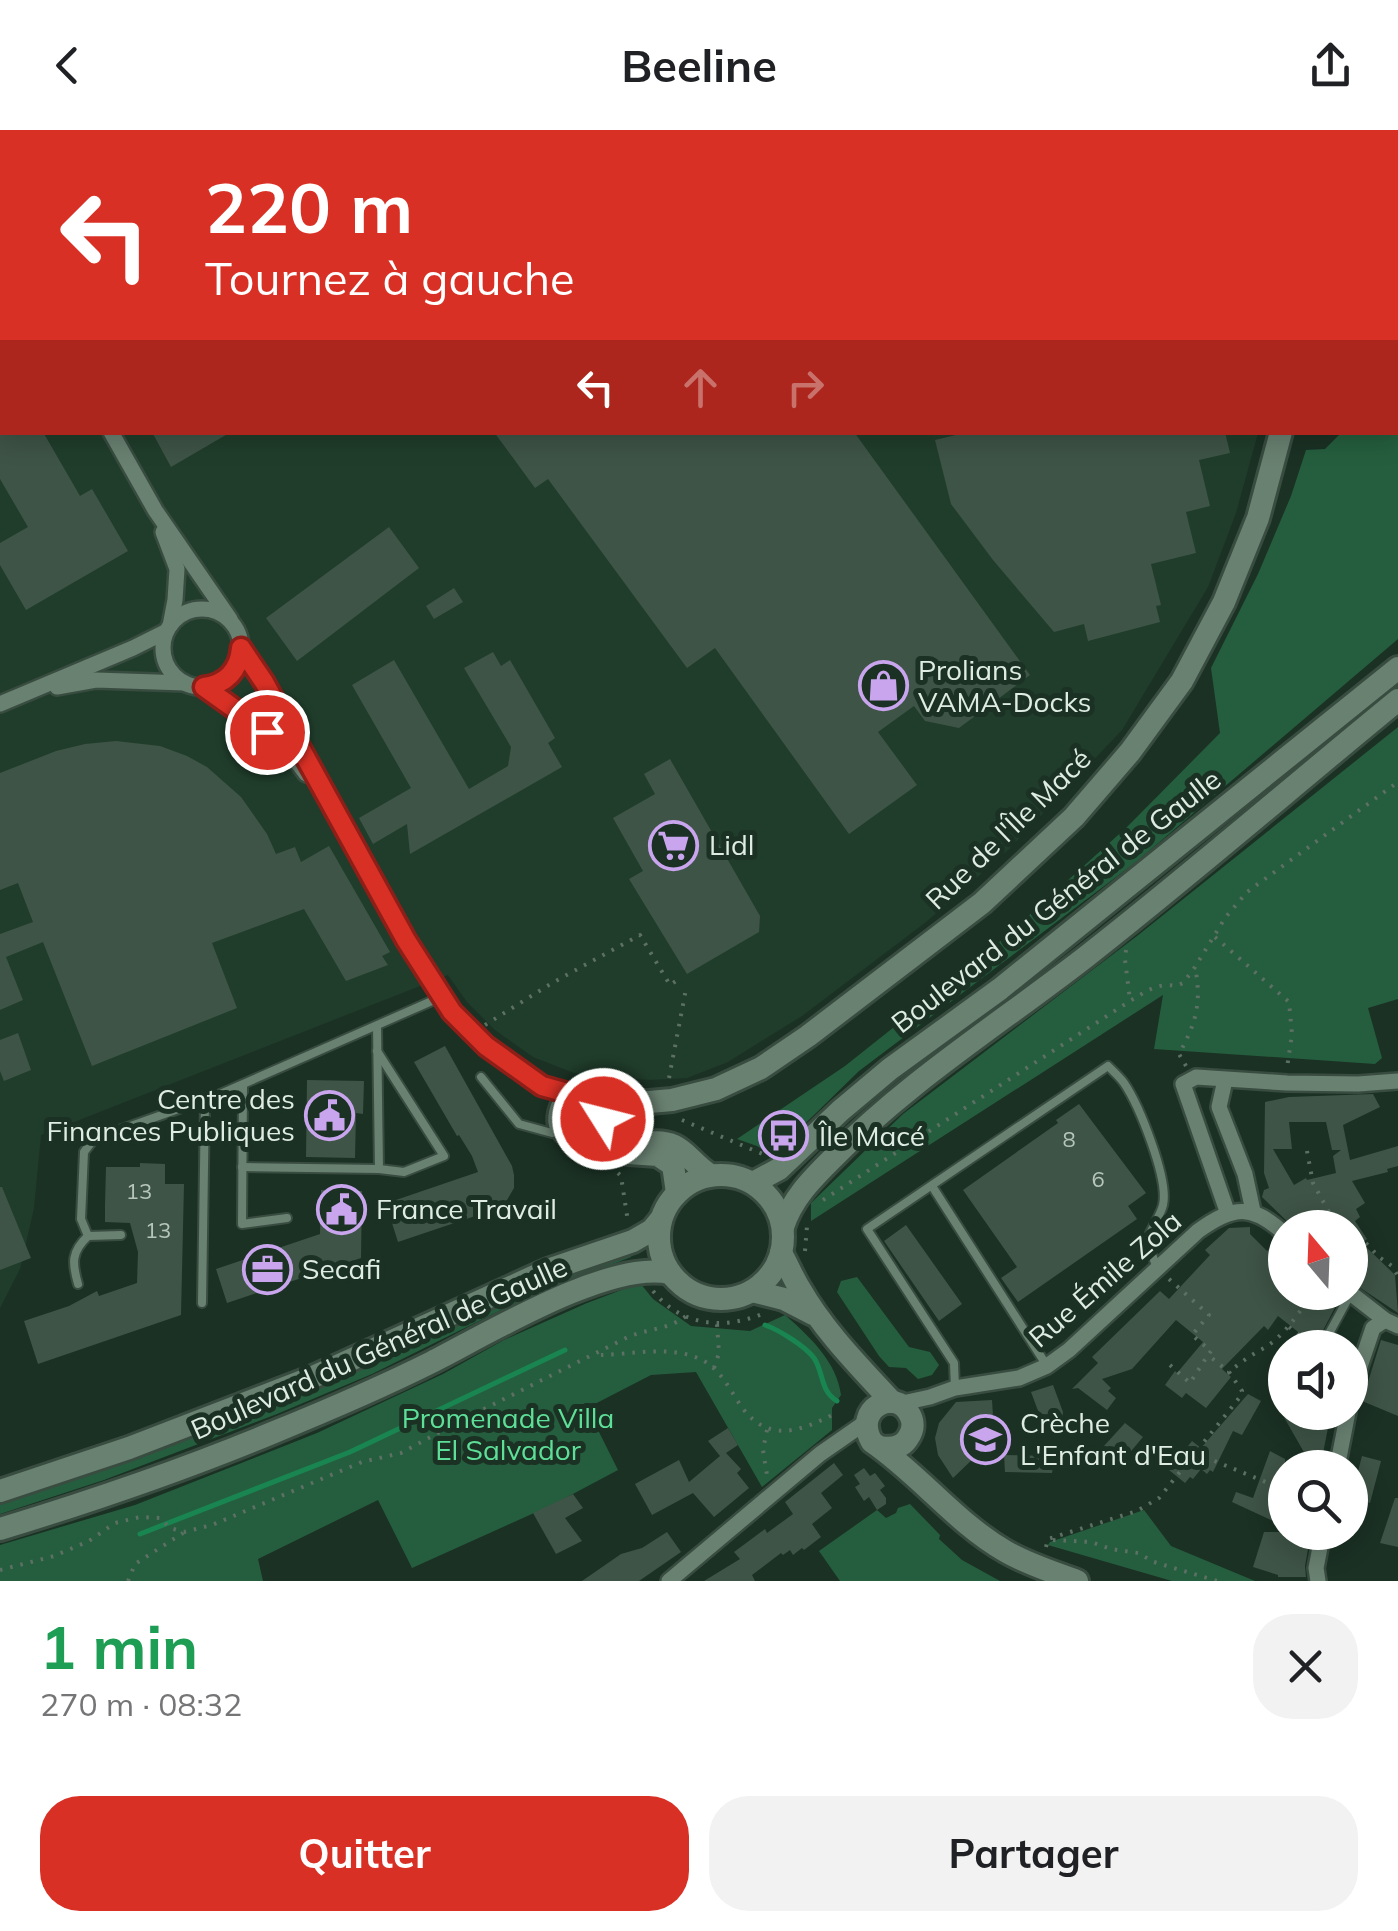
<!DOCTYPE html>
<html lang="fr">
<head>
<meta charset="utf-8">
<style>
	body { margin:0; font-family:Mulish,sans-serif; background:#f2f2f2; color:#202124; height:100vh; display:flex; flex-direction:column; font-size:38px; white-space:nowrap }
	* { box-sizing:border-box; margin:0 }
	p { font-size:32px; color:#757577 }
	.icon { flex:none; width:55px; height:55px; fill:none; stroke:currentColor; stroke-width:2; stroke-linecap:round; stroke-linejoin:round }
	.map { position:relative; height:1451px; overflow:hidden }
	.side { display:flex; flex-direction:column; background:#fff; flex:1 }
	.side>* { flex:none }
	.hud { position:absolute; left:0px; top:0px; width:1400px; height:305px; box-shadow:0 5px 25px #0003; background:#d93025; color:#fff; overflow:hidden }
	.needle { width:65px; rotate:341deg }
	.buttons { position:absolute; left:1268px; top:1080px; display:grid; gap:20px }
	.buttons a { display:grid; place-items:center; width:100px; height:100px; border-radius:50%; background:#fff; box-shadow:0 5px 25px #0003; font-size:50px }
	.pin { position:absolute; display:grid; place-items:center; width:85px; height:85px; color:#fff; margin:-42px; border:5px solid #fff; border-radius:50%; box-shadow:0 2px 10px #0007 }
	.me { position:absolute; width:110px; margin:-55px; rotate:306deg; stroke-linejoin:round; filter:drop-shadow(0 0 8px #0008) }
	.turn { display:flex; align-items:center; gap:35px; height:210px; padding:0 40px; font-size:45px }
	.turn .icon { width:130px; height:130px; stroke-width:2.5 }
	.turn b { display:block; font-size:70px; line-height:85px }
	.lanes { display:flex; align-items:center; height:95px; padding:0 40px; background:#0003; justify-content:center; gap:50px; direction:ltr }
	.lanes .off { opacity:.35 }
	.round { display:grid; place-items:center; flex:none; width:105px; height:105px; border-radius:40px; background:#f2f2f2 }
	.head { display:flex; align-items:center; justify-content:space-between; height:170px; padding:0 40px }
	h1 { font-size:60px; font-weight:700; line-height:75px; color:#1e9e55 }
	.primary-button { display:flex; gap:20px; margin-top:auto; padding:20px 40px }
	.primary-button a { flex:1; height:115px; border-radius:40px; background:#d93025; color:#fff; font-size:40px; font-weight:700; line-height:115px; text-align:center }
	.primary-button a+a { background:#f2f2f2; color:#202124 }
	header { display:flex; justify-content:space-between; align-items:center; height:130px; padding:0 40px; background:#fff; font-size:45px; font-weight:700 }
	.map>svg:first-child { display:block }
	.built { fill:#203d2b }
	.green { fill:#255e3e }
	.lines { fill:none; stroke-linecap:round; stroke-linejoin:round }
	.stream { stroke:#198551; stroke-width:5 }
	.building { fill:#3e5446; fill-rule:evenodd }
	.lane-casing { stroke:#394c40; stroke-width:12 }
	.street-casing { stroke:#394c40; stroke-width:20 }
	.secondary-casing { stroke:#394c40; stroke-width:28 }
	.path { stroke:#5d7064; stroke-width:4; stroke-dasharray:2.5 8; stroke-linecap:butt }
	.lane { stroke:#698171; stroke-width:8 }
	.street { stroke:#698171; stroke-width:15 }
	.secondary { stroke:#698171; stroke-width:22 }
	.route-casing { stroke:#8d1f18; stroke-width:25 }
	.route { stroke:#d93025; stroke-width:18 }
	.labels { text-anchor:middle; stroke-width:10; stroke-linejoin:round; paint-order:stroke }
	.number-label { font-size:22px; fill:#b7c6bc }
	.poi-label { font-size:28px; fill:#dfece3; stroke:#1b3124; text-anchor:start }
	.street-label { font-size:28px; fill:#dfece3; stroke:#1b3124 }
	.park-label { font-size:28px; fill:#5edf98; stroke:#1b3124 }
</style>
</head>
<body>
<header><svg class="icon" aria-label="back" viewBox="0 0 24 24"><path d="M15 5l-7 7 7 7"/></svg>Beeline<svg class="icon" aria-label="share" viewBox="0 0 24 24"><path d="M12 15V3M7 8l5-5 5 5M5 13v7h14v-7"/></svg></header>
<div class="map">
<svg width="1398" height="1451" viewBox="0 0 1398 1451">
	<rect width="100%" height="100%" fill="#1b3124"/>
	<g class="built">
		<path d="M769 0H1285V2H771Z"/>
		<path d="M2 171V302L1258 303 1236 383 1208 457 1122 600 1009 719 926 792 802 886 728 932 687 948 649 950 600 947 574 943 533 927 495 900 467 872 448 845 41 1005 34 1078 20 1139 0 1178V172Z"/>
	</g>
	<g class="green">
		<path d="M1372 0H1398V509L1136 732 859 941 773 1025 757 1016 737 1009 845 936 986 824 1127 697 1220 603 1211 538 1258 444 1291 366 1306 320 1325 319 1341 303 1398 302V2H1373Z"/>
		<path d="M1398 597V869L1368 878 1382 928 1375 934 1154 919 1163 865 811 1091V1073L903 984 1137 806Z"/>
		<path d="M630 1124 631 1127 523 1169 372 1244 277 1284 104 1350 0 1384V1372C106 1338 212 1303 315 1259 421 1215 521 1160 630 1124Z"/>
		<path d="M857 1147 909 1217 930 1222 939 1235 932 1245 918 1249 906 1238 889 1237 879 1226 837 1162 841 1151Z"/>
		<path d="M640 1153 653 1169 691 1196 750 1201 785 1185C809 1206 837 1232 841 1265L832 1278V1300L762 1357 696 1242 651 1245 587 1278 618 1340 554 1374 412 1438 378 1370 258 1429 263 1451H0V1415L135 1375 317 1303 443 1244 504 1210 587 1173Z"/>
		<path d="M910 1374 940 1405 939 1409 962 1430 1000 1451H840L819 1421 877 1380 886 1388 896 1383 898 1378Z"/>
		<path d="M1144 1380 1171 1416 1255 1451H1172L1048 1415 1050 1412Z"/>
	</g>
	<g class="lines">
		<g class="stream">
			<path d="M765 1195C779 1200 805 1216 814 1228 824 1243 820 1261 837 1271"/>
			<path d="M140 1404 350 1322 565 1220"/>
		</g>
	</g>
	<g class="building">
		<path d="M0 302H43L80 366 92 359 128 421 26 480 0 435V413L28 397 0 349Z"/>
		<path d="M152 302H231L171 337Z"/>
		<path d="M494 302H854L1030 545 959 598 925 591 914 576 878 602 917 655 849 704 715 518 687 538 548 349 535 358Z"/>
		<path d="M968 302H1225L1230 323 1199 330 1210 376 1186 382 1196 423 1151 434 1161 475 1156 476 1160 492 1088 511 1084 494 1054 502 993 430 951 374 935 310Z"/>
		<path d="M389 397 419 438 297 531 266 488Z"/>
		<path d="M454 458 463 472 434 489 426 476Z"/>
		<path d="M493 522 501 536 510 530 555 608 548 613 562 637 410 724 407 694 373 714 359 688 411 658 352 555 394 530 469 659 508 636 511 617 464 538Z"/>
		<path d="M116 611 160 616 187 626 207 637 241 667 267 704 276 724 295 717 301 732 329 716 390 822 382 826 388 835 346 851 304 779 212 813 237 878 92 936 43 812 6 827 23 870 0 880V804L33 792 18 753 0 760V643L56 621 85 614Z"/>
		<path d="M670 629 760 786 759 802 687 844 629 749 643 741 613 688 655 664 644 644Z"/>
		<path d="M18 903 31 940 4 951 0 941V910Z"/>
		<path d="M445 916 512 1036 514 1045V1058L507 1070 496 1079 398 1112 392 1093 393 1071 478 1042 472 1026 459 1005 457 1006 414 932Z"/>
		<path d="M307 950 364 951 363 984 356 983 355 1028 306 1027Z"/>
		<path d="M1373 964 1380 977 1343 995 1350 1030 1398 1016V1036L1387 1039 1388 1042 1352 1051 1365 1073 1356 1079 1360 1087 1355 1091 1367 1109 1362 1113 1395 1145 1398 1183 1350 1151V1098H1294L1262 1067 1264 1060 1269 1058 1264 1043 1265 972 1289 967ZM1289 992H1326L1332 1020H1341L1333 1026 1336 1043 1307 1050 1306 1048 1294 1055 1273 1019H1292Z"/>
		<path d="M1079 974 1146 1063 1128 1076 1137 1089 1018 1172 1001 1148 1017 1137 963 1060 1058 993 1056 990Z"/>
		<path d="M140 1033 165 1034V1054H184L181 1185 38 1234 24 1191 69 1176 97 1161 99 1166 137 1153 138 1122 130 1093 105 1092V1075L106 1037H140Z"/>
		<path d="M0 1057H2L31 1128 0 1140Z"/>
		<path d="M321 1060 362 1061 361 1128 227 1173 216 1139 320 1104Z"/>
		<path d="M906 1095 962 1174 939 1191 884 1111Z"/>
		<path d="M1250 1097V1104L1267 1121 1277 1112 1285 1115V1162L1338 1163 1340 1168 1319 1208 1320 1214 1325 1218H1290L1302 1205 1278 1186 1268 1200 1264 1196 1222 1239 1231 1247 1206 1278 1186 1263 1182 1268 1165 1255 1175 1241 1177 1243 1203 1212 1176 1190 1132 1239 1102 1249 1111 1258 1108 1261 1116 1268 1107 1280 1078 1258 1072 1259 1098 1233 1092 1227 1160 1161 1169 1169 1210 1125 1205 1120 1229 1098Z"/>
		<path d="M1381 1210 1398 1215V1286L1362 1271Z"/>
		<path d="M1053 1255 1063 1282 1061 1297 1046 1302 1031 1262Z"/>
		<path d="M1248 1264 1261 1271 1242 1305 1233 1301 1213 1342 1210 1340 1207 1344 1201 1339 1193 1349 1190 1347 1185 1353 1169 1340 1192 1311 1201 1318Z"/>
		<path d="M992 1270 995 1318 978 1324 953 1348 938 1325 935 1308 939 1293 956 1272Z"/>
		<path d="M1281 1282 1306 1294 1328 1298 1320 1338H1313Z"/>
		<path d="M1125 1293 1143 1307 1121 1333 1103 1317Z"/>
		<path d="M728 1298 738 1315 726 1323 741 1339 737 1343 749 1358 714 1387 693 1363 652 1385 635 1354 679 1330 689 1352 720 1326 708 1311Z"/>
		<path d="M1270 1321 1285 1329V1341L1271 1375 1278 1378 1273 1391 1232 1372 1236 1362 1253 1368Z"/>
		<path d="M1004 1325 1055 1326 1052 1343 1005 1342Z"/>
		<path d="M1362 1326 1381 1331 1370 1373 1351 1368Z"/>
		<path d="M834 1333 843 1345 821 1363 832 1378 812 1394 821 1407 804 1420 802 1418 793 1425 790 1420 783 1425 781 1423 752 1445 755 1451H704L740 1429 734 1422 765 1399 767 1403 793 1384 785 1372Z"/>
		<path d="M864 1338 870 1346 875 1343 885 1356 880 1360 886 1368V1374L877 1380 869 1367 864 1371 855 1357 860 1354 854 1345Z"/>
		<path d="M573 1364 583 1378 565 1388 582 1411 556 1424 533 1383Z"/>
		<path d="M1395 1368H1398V1417L1380 1413Z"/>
		<path d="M667 1402 681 1422 639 1451H582L621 1424 642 1418Z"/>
		<path d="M1264 1402H1311L1305 1436 1306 1447H1278V1445L1253 1437Z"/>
	</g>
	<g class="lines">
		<defs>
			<g id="lane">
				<path d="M380 0 382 2"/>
				<path d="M98 2 101 0"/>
				<path d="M177 2 180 0"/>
				<path d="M377 896 379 1039"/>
				<path d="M481 947 519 994 552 1003 558 1001"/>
				<path d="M243 955 242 1094 287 1088"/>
				<path d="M242 1037 379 1039 404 1042 444 1026 377 921"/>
				<path d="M932 1056 1047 1236"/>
				<path d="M88 1106 81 1089 84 1022 94 1009 218 965 441 867"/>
				<path d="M78 1154C72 1133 71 1122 88 1106L121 1105"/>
				<path d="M202 1173 205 970"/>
				<path d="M1326 1209 1350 1165"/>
				<path d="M955 1258 954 1233 867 1099 1108 936C1113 941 1120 947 1124 953 1139 975 1169 1049 1163 1075 1160 1087 1151 1098 1147 1111L1157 1138"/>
			</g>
			<g id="street">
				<path d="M51 0 52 2"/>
				<path d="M529 0 530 2"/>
				<path d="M604 2 618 0"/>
				<path d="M0 105 2 103"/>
				<path d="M0 120 2 122"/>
				<path d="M111 302 155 380 230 489"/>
				<path d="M163 402 177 439 175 470 170 496"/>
				<circle cx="202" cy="518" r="39"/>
				<path d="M241 519 264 551 406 811 441 867 464 895 486 916 542 956 578 966"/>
				<path d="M57 557 96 550 185 553"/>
				<path d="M204 557C241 583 280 607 306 644"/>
				<path d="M0 574 133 518 167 501"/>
				<path d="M1225 950 1219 977 1245 1044 1253 1081"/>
				<path d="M1228 1084 1183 954 1196 947 1287 953 1358 954 1398 951"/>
				<path d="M1349 1162 1385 1190 1398 1196"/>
				<path d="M898 1274 930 1267 955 1258 1019 1248 1047 1236 1069 1220 1198 1101C1234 1075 1252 1074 1285 1104"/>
				<path d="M1350 1275 1354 1254 1373 1198 1385 1190"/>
				<path d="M1337 1338 1348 1282"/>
				<path d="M669 1451 820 1324 866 1292"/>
				<path d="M1318 1451 1316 1438 1323 1402"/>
			</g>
			<g id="secondary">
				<path d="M1309 2V0"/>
				<path d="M597 973 615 975 672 970 716 959 761 938 808 906 982 773 1074 687 1130 622 1182 551 1224 472 1258 388 1281 302"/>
				<path d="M583 1010C637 996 571 937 560 983 557 995 564 1003 574 1009L629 1023 658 1025 673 1035 677 1063"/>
				<path d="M646 1013C683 1008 685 1029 710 1045"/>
				<circle cx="721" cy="1107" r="62"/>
				<path d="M753 1053 779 1039 840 981 890 939 1000 859 1398 538"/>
				<path d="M783 1097C792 1069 811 1050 831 1030 908 951 1001 893 1087 826 1193 743 1294 655 1398 570"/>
				<path d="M781 1123C788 1135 793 1148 800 1159 824 1201 859 1236 892 1272"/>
				<path d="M752 1161 784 1169 813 1184"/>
				<path d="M880 1317C891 1319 902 1318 908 1308 913 1301 914 1293 910 1285 896 1256 852 1279 872 1312 919 1344 955 1392 1005 1421 1027 1434 1053 1442 1077 1451"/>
				<path d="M0 1361 129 1318 313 1247 548 1140 633 1111 652 1100 661 1089"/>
				<path d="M0 1399C92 1371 183 1340 272 1303 326 1281 380 1258 432 1232 489 1203 609 1130 670 1143"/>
			</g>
		</defs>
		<use href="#lane" class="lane-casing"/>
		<use href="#street" class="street-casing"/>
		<use href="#secondary" class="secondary-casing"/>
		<g class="path">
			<path d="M291 0 293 2"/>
			<path d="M1215 807 1289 872 1292 904 1287 938"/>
			<path d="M1126 820 1125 830 1130 870"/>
			<path d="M485 895 552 853 640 805 670 855 679 849"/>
			<path d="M1186 936 1179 924C1196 893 1202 873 1195 837"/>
			<path d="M669 948 686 859"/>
			<path d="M682 990 765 1025"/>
			<path d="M1307 1021 1313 1053 1330 1084 1341 1087 1379 1127 1392 1136 1398 1146"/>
			<path d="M618 1043 621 1046 628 1092"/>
			<path d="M823 1070 1130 871C1145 862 1158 852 1176 856L1183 853 1195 837 1225 788 1247 762 1398 652"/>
			<path d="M805 1121 807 1096"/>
			<path d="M1169 1149 1209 1185 1192 1205 1211 1221 1208 1225 1229 1242"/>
			<path d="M653 1161C681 1196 723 1200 762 1184"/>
			<path d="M1289 1197 1309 1213 1312 1209"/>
			<path d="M601 1225C633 1224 673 1215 702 1230 719 1239 727 1254 737 1270 765 1315 798 1303 838 1282"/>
			<path d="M1170 1235 1190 1253 1208 1225"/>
			<path d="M714 1238 719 1223 717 1194"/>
			<path d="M767 1300 763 1320 767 1345"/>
			<path d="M1195 1323 1285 1360"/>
			<path d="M1053 1410 1091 1412 1111 1419 1138 1423 1154 1432 1217 1451"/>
			<path d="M1046 1417 1048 1409 1137 1381 1159 1368 1240 1267 1242 1261 1229 1242C1241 1232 1251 1225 1264 1218 1281 1208 1294 1190 1305 1174L1291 1162"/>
			<path d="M0 1440 54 1426 89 1411 115 1393 140 1387 160 1388 170 1398 184 1402 212 1395 362 1332 401 1323 464 1289 628 1207C647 1199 670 1199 686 1186"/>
			<path d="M128 1451 135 1434 183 1403"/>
		</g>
		<use href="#lane" class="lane"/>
		<use href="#street" class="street"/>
		<use href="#secondary" class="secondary"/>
	</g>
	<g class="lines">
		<defs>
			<path id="route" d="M267 602 204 557C226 554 239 541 241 518L264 552 406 810 452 882 486 916 542 956 593 970 600 976 603 989"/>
		</defs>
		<use href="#route" class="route-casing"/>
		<use href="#route" class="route"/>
	</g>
	<defs>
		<symbol id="shop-ring" viewBox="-11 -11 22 22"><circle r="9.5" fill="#1b3124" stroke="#c9a5ee" stroke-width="1.5"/><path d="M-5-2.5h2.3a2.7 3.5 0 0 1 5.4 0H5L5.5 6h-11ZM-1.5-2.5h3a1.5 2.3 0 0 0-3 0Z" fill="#c9a5ee"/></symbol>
		<symbol id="supermarket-ring" viewBox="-11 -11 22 22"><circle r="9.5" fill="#1b3124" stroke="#c9a5ee" stroke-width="1.5"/><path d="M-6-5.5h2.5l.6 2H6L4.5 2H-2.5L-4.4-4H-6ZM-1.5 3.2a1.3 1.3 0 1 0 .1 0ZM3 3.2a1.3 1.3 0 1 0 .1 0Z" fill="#c9a5ee"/></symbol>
		<symbol id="civic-ring" viewBox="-11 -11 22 22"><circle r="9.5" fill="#1b3124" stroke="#c9a5ee" stroke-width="1.5"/><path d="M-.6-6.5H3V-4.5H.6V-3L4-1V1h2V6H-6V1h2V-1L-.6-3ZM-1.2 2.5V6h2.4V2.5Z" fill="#c9a5ee"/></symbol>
		<symbol id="bus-ring" viewBox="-11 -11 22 22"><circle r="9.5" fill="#1b3124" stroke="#c9a5ee" stroke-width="1.5"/><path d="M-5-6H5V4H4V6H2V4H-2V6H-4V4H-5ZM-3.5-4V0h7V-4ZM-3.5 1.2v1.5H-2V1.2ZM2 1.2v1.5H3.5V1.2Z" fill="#c9a5ee"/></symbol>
		<symbol id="office-ring" viewBox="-11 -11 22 22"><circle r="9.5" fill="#1b3124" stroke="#c9a5ee" stroke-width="1.5"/><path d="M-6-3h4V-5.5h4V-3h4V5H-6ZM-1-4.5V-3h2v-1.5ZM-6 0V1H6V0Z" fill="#c9a5ee"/></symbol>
		<symbol id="school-ring" viewBox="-11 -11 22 22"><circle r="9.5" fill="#1b3124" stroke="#c9a5ee" stroke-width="1.5"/><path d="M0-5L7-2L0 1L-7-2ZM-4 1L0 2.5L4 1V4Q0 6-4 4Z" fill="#c9a5ee"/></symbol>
	</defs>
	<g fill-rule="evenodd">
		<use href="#shop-ring" x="856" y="528" width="55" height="55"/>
		<use href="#supermarket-ring" x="646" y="688" width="55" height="55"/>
		<use href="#civic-ring" x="302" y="958" width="55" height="55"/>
		<use href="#bus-ring" x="756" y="978" width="55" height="55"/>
		<use href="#civic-ring" x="314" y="1052" width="55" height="55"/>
		<use href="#office-ring" x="240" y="1112" width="55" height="55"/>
		<use href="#school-ring" x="958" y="1282" width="55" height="55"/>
	</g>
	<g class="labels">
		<g class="number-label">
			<text x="1069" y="1017">8</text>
			<text x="1098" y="1057">6</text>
			<text x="139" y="1069">13</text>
			<text x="158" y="1108">13</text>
		</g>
		<g class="poi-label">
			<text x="918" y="550">Prolians<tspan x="918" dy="32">VAMA-Docks</tspan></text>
			<text x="709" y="725">Lidl</text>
			<text x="295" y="979" text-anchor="end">Centre des<tspan x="295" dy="32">Finances Publiques</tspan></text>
			<text x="819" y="1016">Île Macé</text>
			<text x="376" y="1089">France Travail</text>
			<text x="302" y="1149">Secafi</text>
			<text x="1020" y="1303">Crèche<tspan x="1020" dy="32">L'Enfant d'Eau</tspan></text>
		</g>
		<g class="street-label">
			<text transform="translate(1008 699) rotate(-44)" y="10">Rue de l'Île Macé</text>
			<text transform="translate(1056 771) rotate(-38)" y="10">Boulevard du Général de Gaulle</text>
			<text transform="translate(1105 1149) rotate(-41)" y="10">Rue Émile Zola</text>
			<text transform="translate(379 1218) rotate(-24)" y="10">Boulevard du Général de Gaulle</text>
		</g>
		<g class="park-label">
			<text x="508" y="1298">Promenade Villa<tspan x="508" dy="32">El Salvador</tspan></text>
		</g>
	</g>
</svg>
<div class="buttons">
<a><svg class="needle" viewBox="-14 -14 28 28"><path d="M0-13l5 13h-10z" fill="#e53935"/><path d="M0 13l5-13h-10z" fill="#757577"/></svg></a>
<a><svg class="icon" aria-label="sound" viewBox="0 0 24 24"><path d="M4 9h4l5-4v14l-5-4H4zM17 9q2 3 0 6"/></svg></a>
<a><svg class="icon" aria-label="search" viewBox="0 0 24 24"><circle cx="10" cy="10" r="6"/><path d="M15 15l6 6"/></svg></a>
</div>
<div class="pin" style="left:267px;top:602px;background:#d93025"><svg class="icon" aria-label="arrive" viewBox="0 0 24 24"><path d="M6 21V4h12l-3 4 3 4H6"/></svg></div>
<svg class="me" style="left:603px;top:989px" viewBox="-20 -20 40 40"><circle r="17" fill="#d93025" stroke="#fff" stroke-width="3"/><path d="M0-11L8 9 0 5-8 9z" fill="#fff"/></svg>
<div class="hud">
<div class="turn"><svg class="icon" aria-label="left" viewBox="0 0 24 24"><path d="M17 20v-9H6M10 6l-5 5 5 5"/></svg><div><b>220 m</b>Tournez à gauche</div></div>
<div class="lanes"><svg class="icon" aria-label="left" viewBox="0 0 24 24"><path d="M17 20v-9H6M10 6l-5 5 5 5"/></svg><svg class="icon off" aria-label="ahead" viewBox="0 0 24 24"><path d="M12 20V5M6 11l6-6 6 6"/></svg><svg class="icon off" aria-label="right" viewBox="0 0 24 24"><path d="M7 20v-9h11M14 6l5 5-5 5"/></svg></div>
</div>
</div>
<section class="side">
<div class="head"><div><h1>1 min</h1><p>270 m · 08:32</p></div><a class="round"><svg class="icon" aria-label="close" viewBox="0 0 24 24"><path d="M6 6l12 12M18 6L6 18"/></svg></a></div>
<div class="primary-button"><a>Quitter</a><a>Partager</a></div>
</section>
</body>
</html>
